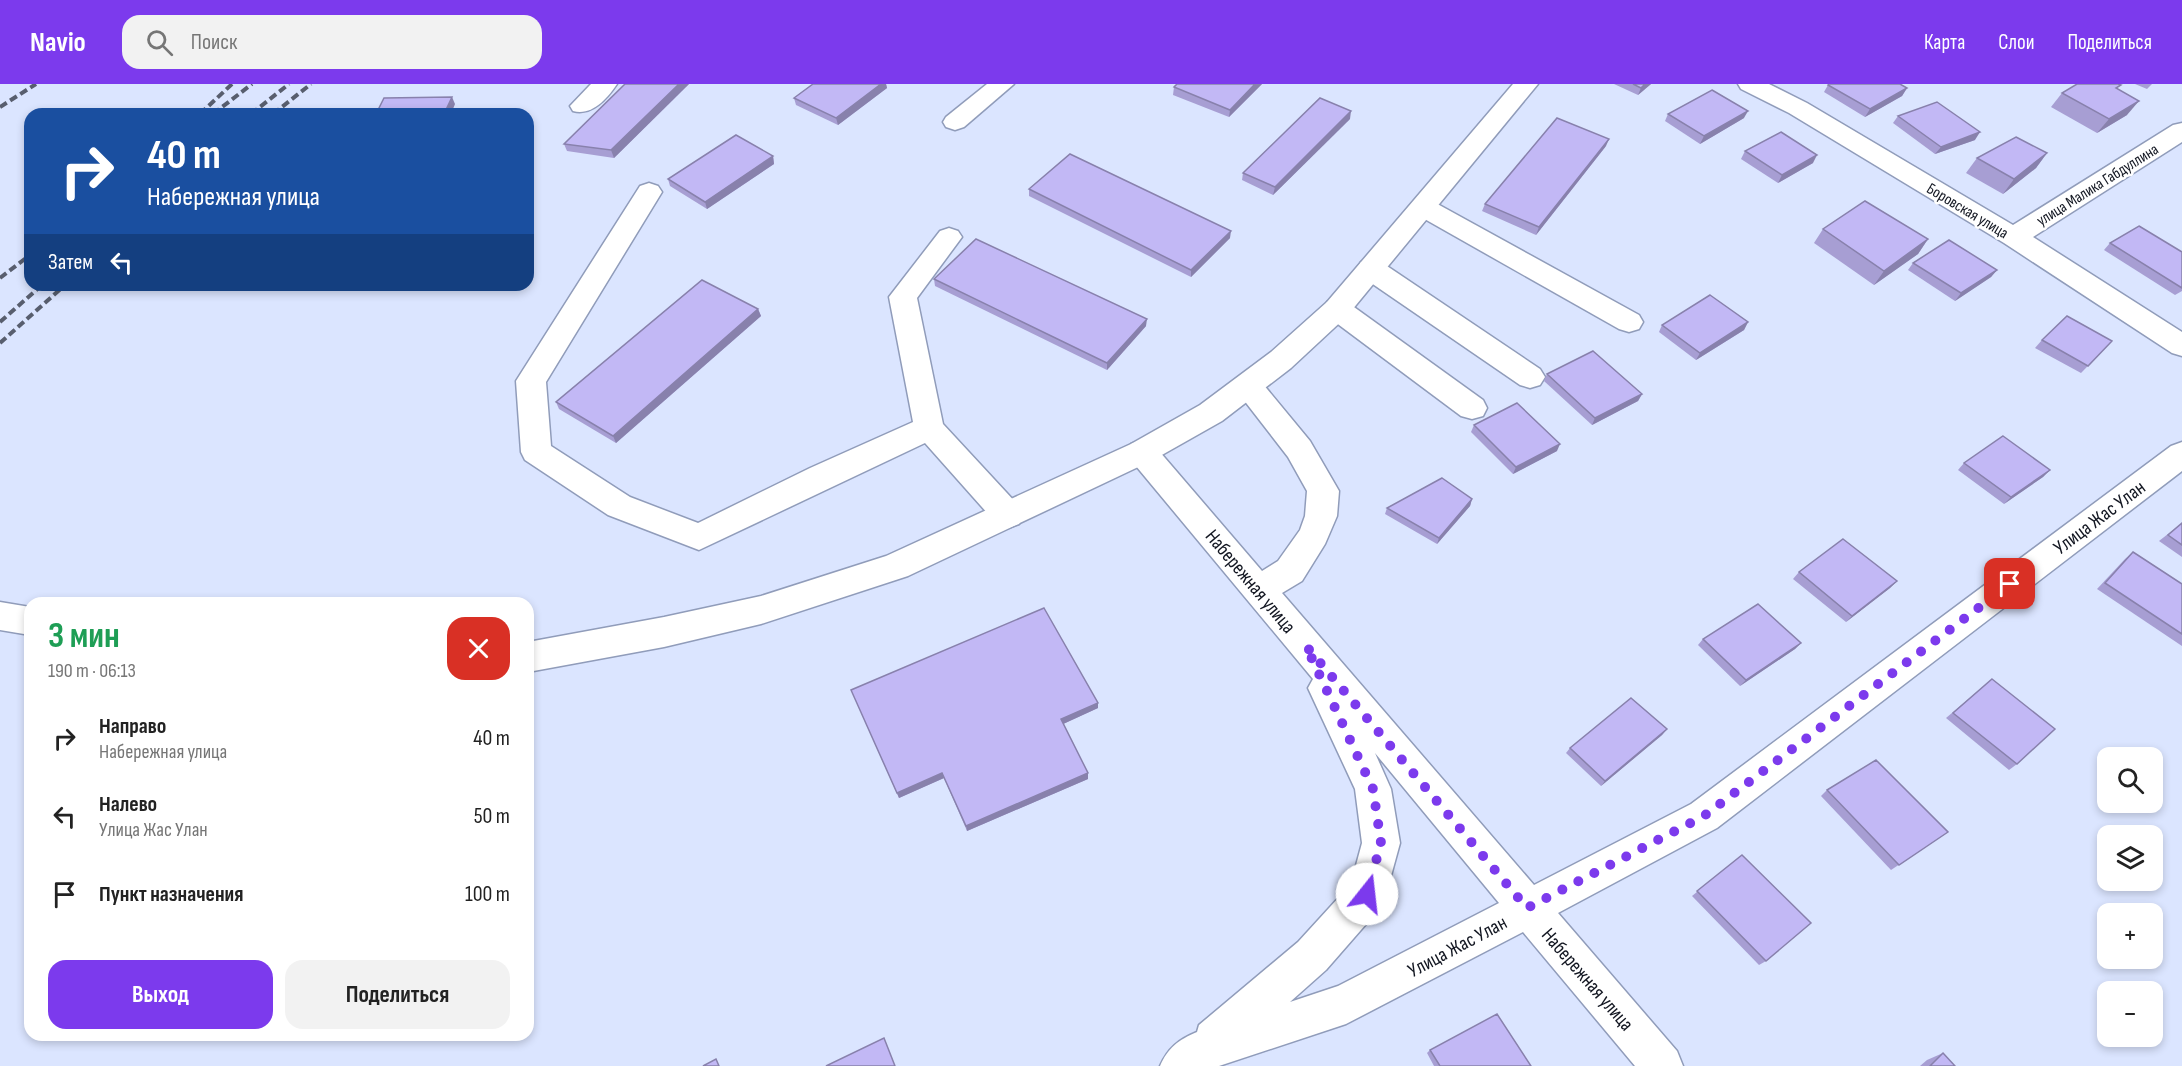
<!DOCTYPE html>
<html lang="ru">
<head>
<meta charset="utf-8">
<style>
	body { margin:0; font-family:"Sofia Sans Condensed",sans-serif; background:#f2f2f2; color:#222; height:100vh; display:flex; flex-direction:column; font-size:22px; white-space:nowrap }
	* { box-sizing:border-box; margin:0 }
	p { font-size:20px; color:#767676 }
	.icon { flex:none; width:33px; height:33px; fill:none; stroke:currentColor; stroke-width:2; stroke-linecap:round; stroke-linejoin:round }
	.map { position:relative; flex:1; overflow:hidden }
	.details { position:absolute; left:24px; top:513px; width:510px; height:444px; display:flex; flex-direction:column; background:#fff; border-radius:18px; box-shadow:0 3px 9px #0003 }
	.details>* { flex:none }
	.top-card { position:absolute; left:24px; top:24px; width:510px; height:183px; border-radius:18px; box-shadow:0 3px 9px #0003; background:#1a4fa0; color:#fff; overflow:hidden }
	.buttons { position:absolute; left:2097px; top:663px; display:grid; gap:12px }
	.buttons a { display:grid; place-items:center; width:66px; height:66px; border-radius:12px; background:#fff; box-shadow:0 3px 9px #0003; font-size:30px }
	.pin { position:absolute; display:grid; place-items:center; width:51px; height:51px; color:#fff; margin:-26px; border-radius:12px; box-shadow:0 3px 9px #0006 }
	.me { position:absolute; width:66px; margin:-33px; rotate:16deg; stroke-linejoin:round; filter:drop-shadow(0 0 4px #0008) }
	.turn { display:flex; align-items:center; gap:21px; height:126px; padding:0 24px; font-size:27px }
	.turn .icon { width:78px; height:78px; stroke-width:2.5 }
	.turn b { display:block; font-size:42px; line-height:51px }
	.then { display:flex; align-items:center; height:57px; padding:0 24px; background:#0003; gap:12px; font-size:22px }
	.round { display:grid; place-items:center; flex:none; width:63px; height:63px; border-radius:18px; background:#f2f2f2 }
	.headline { display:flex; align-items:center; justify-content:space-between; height:102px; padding:0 24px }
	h1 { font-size:36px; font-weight:700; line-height:45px; color:#1e9e55 }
	.action { display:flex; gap:12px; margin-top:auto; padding:12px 24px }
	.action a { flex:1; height:69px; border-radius:18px; background:#7c3aed; color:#fff; font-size:24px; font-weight:700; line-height:69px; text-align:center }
	.action a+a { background:#f2f2f2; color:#222 }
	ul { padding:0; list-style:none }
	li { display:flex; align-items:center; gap:18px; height:78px; padding:0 24px }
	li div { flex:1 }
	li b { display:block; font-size:22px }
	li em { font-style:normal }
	header { display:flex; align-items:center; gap:36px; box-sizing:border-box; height:84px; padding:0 30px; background:#7c3aed; color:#fff }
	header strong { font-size:28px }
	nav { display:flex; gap:33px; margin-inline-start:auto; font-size:21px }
	.search { width:420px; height:54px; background:#f2f2f2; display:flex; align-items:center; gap:15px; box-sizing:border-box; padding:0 21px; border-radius:18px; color:#767676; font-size:22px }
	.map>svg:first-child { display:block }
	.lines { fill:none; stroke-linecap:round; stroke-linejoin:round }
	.minor-casing { stroke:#909cba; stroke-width:3 }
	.major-casing { stroke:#909cba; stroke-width:3 }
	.minor { fill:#fff; fill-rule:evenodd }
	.major { fill:#fff; fill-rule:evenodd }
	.rail { stroke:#585e6e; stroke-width:4; stroke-dasharray:8 4; stroke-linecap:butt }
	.wall { fill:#a79ed3 }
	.shaded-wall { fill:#8881ac }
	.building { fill:#c2b8f5; stroke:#8881ac; stroke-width:1.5 }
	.route { stroke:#7c3aed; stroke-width:10; stroke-dasharray:0 18 }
	.labels { text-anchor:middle; stroke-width:5; stroke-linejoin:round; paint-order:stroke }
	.far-street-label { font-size:16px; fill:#121621; stroke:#fff }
	.street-label { font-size:20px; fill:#121621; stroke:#fff }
</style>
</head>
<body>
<header>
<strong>Navio</strong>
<div class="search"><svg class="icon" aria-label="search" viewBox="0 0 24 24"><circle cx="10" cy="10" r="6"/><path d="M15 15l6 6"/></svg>Поиск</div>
<nav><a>Карта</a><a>Слои</a><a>Поделиться</a></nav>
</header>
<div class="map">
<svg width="2182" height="982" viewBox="0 0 2182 982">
	<rect width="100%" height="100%" fill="#dbe5ff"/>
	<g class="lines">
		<defs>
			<g id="minor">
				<path d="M591 0H617C607 15 592 32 573 27L570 22Z"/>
				<path d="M987 0H1014L964 43 955 46 946 43 943 38 946 33Z"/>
				<path d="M1738 0H1769L1807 19 2013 141 2173 41 2182 39V58L2033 153 2182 248V272L2172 269 2004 159 1789 29 1741 5Z"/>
				<path d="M649 99 658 102 662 108 546 298 551 362 630 413 698 439 810 384 913 338 889 213 940 147 949 144 958 147 962 153 917 214 943 340 1019 422 1024 431 1019 440 1008 444 997 440 925 359 699 466 608 431 525 376 521 368 516 297 640 102Z"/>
				<path d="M1423 114 1432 117 1639 231 1643 238 1639 245 1629 248 1619 245 1414 129 1410 123 1414 117Z"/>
				<path d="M1371 176 1381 178 1540 285 1545 293 1540 301 1530 304 1520 301 1361 192 1357 185 1361 178Z"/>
				<path d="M1337 215 1347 218 1483 316 1487 324 1483 332 1472 335 1461 332 1327 232 1323 225 1327 218Z"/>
				<path d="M1248 291 1258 294 1310 357 1339 407 1337 432 1325 460 1302 497 1282 509 1534 801 1691 720 2171 362 2182 358V387L1717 744 1558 829 1677 967 1683 982H1635L1523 848 1346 940 1219 982H1160C1168 964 1178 956 1197 948L1199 941 1298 858 1351 800 1362 759 1355 705 1308 604 1313 595 1131 376 1127 368 1131 360 1142 356 1153 360 1262 487 1278 477 1300 446 1305 432 1307 407 1288 373 1233 302 1238 294ZM1375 669 1499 819 1338 902 1290 918 1326 886 1381 823 1386 810 1400 759 1391 705Z"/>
			</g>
			<g id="major">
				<path d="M1513 0H1538L1347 232 1291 284 1222 337 1153 376 908 492 761 540 664 563 528 588V558L664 533 761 512 886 472 1131 360 1200 321 1271 268 1327 218Z"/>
				<path d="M0 518 30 523V551L0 546Z"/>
			</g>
		</defs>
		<use href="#minor" class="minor-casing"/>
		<use href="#major" class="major-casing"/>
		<use href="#minor" class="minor"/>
		<use href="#major" class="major"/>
		<g class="rail">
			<path d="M0 23 36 0"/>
			<path d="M200 30 232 0"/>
			<path d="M213 30 252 0"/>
			<path d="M251 30 289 0"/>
			<path d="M273 30 311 0"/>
			<path d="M0 194 30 171"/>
			<path d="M0 238 42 201"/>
			<path d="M0 259 65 201"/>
		</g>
	</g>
	<g class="wall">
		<path d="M625 0H689L614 74 567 67 564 60Z"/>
		<path d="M813 0H886L887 4 838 41 796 21 794 14Z"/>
		<path d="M1177 0H1262L1229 33 1173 11 1174 3Z"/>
		<path d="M1614 0H1651L1638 11Z"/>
		<path d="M2135 0H2152L2147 5Z"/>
		<path d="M1828 1 1907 4 1902 12 1865 33 1824 8Z"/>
		<path d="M2117 5 2127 31 2097 49 2051 23 2062 9Z"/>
		<path d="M1668 30 1744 34 1700 60 1665 37Z"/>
		<path d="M1898 32 1975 56 1935 70 1893 39Z"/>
		<path d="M1350 35 1273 111 1242 96 1243 89Z"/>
		<path d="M1606 62 1536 151 1482 127 1485 120Z"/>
		<path d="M1745 67 1813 79 1778 99 1741 75Z"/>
		<path d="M2047 69 2036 84 2003 110 1966 89 1977 74Z"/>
		<path d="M773 72 774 80 707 125 670 102 668 95Z"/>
		<path d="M1029 105 1230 154 1191 193 1029 112Z"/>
		<path d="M1823 145 1928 155 1918 170 1874 201 1814 159Z"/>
		<path d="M2110 159 2182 168V207L2175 211 2104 166Z"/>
		<path d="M1913 179 1997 186 1991 193 1955 217 1908 186Z"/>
		<path d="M934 195 1146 242 1107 286 935 202Z"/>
		<path d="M758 225 761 232 616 359 559 325 556 318Z"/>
		<path d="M1748 238 1744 246 1696 276 1659 248 1662 241Z"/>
		<path d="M2042 256 2112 257 2081 289 2035 264Z"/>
		<path d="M1547 290 1642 310 1638 317 1592 341 1544 297Z"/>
		<path d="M1474 341 1557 367 1513 390 1471 348Z"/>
		<path d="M1964 379 2050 386 2043 393 2004 420 1958 386Z"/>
		<path d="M1472 415 1470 422 1437 460 1385 430 1387 424Z"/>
		<path d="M2182 439V473L2159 457Z"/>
		<path d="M2133 468 2182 500V562L2097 505 2125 475Z"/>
		<path d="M1799 488 1897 497 1890 504 1846 538 1793 495Z"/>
		<path d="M1703 555 1801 559 1795 565 1740 602 1698 561Z"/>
		<path d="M1985 601 2017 680 2009 686 1946 634Z"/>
		<path d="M851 606 1098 619V624L1063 640 1088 689V695L967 747 944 694 899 714Z"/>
		<path d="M1667 645 1662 651 1601 702 1566 669 1570 664Z"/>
		<path d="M1827 706 1948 748 1891 786 1821 712Z"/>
		<path d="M1742 771 1766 877 1759 881 1692 812Z"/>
		<path d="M1430 966 1531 982H1434L1427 969Z"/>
		<path d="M1943 969 1955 982H1920L1927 976Z"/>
	</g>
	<g class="shaded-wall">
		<path d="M679 0H689L614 74 611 66Z"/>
		<path d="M881 0H886L887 4 838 41 836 34Z"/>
		<path d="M1255 0H1262L1229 33 1230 26Z"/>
		<path d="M1645 0H1651L1638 11 1641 4Z"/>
		<path d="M1907 4 1902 12 1865 33 1870 25Z"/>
		<path d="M452 13 455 20 451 30H444Z"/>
		<path d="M2139 17 2127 31 2097 49 2109 35Z"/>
		<path d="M1351 27 1350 35 1273 111 1275 103Z"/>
		<path d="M1748 27 1744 34 1700 60 1704 52Z"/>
		<path d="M1980 48 1975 56 1935 70 1941 63Z"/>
		<path d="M1609 55 1606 62 1536 151 1539 143Z"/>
		<path d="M2047 69 2036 84 2003 110 2014 95Z"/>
		<path d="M1817 71 1813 79 1778 99 1782 91Z"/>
		<path d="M773 72 774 80 707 125 705 118Z"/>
		<path d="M1231 147 1230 154 1191 193V186Z"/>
		<path d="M1928 155 1918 170 1874 201 1884 187Z"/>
		<path d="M1997 186 1991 193 1955 217 1961 209Z"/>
		<path d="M758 225 761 232 616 359 613 352Z"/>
		<path d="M1147 235 1146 242 1107 286V279Z"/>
		<path d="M1748 238 1744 246 1696 276 1700 269Z"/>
		<path d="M1642 310 1638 317 1592 341 1595 334Z"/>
		<path d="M1560 360 1557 367 1513 390 1516 383Z"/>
		<path d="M2050 386 2043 393 2004 420 2011 413Z"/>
		<path d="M1472 415 1470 422 1437 460 1439 454Z"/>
		<path d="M1897 497 1890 504 1846 538 1852 532Z"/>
		<path d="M1801 559 1795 565 1740 602 1746 596Z"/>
		<path d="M1098 619V624L1061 641V635Z"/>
		<path d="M1667 645 1662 651 1601 702 1605 697Z"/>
		<path d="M942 689 944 694 899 714 897 709Z"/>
		<path d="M1088 689V695L967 747 966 742Z"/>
	</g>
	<g class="building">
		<path d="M625 0H679L611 66 564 60Z"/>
		<path d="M813 0H881L836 34 794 14Z"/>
		<path d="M1177 0H1255L1230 26 1174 3Z"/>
		<path d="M1633 0H1645L1641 4Z"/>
		<path d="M1829 0H1900L1907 4 1870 25 1828 1Z"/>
		<path d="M2077 0H2118L2121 1 2116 4 2139 17 2109 35 2062 9Z"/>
		<path d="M1712 6 1748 27 1704 52 1668 30Z"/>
		<path d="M452 13 444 30H376L384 14Z"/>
		<path d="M1320 14 1351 27 1275 103 1243 89Z"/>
		<path d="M1937 18 1980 48 1941 63 1898 32Z"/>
		<path d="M1557 34 1609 55 1539 143 1485 120Z"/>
		<path d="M1781 48 1817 71 1782 91 1745 67Z"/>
		<path d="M736 51 773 72 705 118 668 95Z"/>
		<path d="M2016 53 2047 69 2014 95 1977 74Z"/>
		<path d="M1070 70 1231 147 1191 186 1029 105Z"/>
		<path d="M1865 117 1928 155 1884 187 1823 145Z"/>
		<path d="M2139 142 2182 168V204L2110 159Z"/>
		<path d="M976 155 1147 235 1107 279 934 195Z"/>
		<path d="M1949 156 1997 186 1961 209 1913 179Z"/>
		<path d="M702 196 758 225 613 352 556 318Z"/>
		<path d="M1710 211 1748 238 1700 269 1662 241Z"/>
		<path d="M2067 232 2112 257 2088 282 2042 256Z"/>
		<path d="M1593 267 1642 310 1595 334 1547 290Z"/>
		<path d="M1517 319 1560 360 1516 383 1474 341Z"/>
		<path d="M2003 352 2050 386 2011 413 1964 379Z"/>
		<path d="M1442 394 1472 415 1439 454 1387 424Z"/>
		<path d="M2182 439V461L2168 451Z"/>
		<path d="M1843 455 1897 497 1852 532 1799 488Z"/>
		<path d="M2133 468 2182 500V550L2105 499Z"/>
		<path d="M1758 520 1801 559 1746 596 1703 555Z"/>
		<path d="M1044 524 1098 619 1061 635 1088 689 966 742 942 689 897 709 851 606Z"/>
		<path d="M1992 595 2055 645 2017 680 1953 629Z"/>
		<path d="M1631 614 1667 645 1605 697 1570 664Z"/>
		<path d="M1876 676 1948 748 1899 781 1827 706Z"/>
		<path d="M1742 771 1811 839 1766 877 1697 807Z"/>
		<path d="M1497 930 1531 982H1440L1430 966Z"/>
		<path d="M884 954 895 982H826Z"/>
		<path d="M1943 969 1955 982H1930Z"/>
		<path d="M716 975 719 982H703Z"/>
	</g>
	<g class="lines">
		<path class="route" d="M1367 810 1381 759 1373 705 1306 562 1527 824 1704 732 2010 500"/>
	</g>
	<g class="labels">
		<g class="far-street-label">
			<text transform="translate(2097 100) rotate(-32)" y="6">улица Малика Габдуллина</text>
			<text transform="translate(1968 126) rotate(31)" y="6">Боровская улица</text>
		</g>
		<g class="street-label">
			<text transform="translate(2099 433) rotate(-37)" y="7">Улица Жас Улан</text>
			<text transform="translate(1251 497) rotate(50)" y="7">Набережная улица</text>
			<text transform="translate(1457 862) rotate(-28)" y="7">Улица Жас Улан</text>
			<text transform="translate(1588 895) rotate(49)" y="7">Набережная улица</text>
		</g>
	</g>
</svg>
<div class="buttons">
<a><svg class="icon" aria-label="search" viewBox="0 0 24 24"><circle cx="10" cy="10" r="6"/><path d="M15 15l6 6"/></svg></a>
<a><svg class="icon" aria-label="layers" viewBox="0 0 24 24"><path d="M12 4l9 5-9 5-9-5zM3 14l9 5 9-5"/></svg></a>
<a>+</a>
<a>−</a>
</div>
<div class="pin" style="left:2010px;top:500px;background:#d93025"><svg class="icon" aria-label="arrive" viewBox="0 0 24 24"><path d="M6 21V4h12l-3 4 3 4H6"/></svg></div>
<svg class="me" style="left:1367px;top:810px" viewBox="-20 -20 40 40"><circle r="19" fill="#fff"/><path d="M0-13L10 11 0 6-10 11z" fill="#7c3aed"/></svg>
<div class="top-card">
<div class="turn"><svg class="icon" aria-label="right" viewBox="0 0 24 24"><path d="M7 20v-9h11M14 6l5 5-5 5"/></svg><div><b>40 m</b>Набережная улица</div></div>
<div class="then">Затем<svg class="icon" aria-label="left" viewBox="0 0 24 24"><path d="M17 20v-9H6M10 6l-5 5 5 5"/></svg></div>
</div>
<section class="details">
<div class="headline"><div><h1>3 мин</h1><p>190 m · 06:13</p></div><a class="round" style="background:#d93025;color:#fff"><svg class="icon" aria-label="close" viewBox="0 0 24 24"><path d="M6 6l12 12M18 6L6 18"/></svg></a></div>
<ul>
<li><svg class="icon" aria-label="right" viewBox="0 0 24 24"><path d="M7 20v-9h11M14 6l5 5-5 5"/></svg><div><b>Направо</b><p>Набережная улица</p></div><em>40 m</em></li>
<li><svg class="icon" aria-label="left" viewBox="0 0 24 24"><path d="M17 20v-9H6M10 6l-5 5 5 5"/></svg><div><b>Налево</b><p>Улица Жас Улан</p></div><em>50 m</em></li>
<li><svg class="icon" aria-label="arrive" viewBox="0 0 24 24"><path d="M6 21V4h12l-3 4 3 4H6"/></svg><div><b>Пункт назначения</b></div><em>100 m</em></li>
</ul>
<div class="action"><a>Выход</a><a>Поделиться</a></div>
</section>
</div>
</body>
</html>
